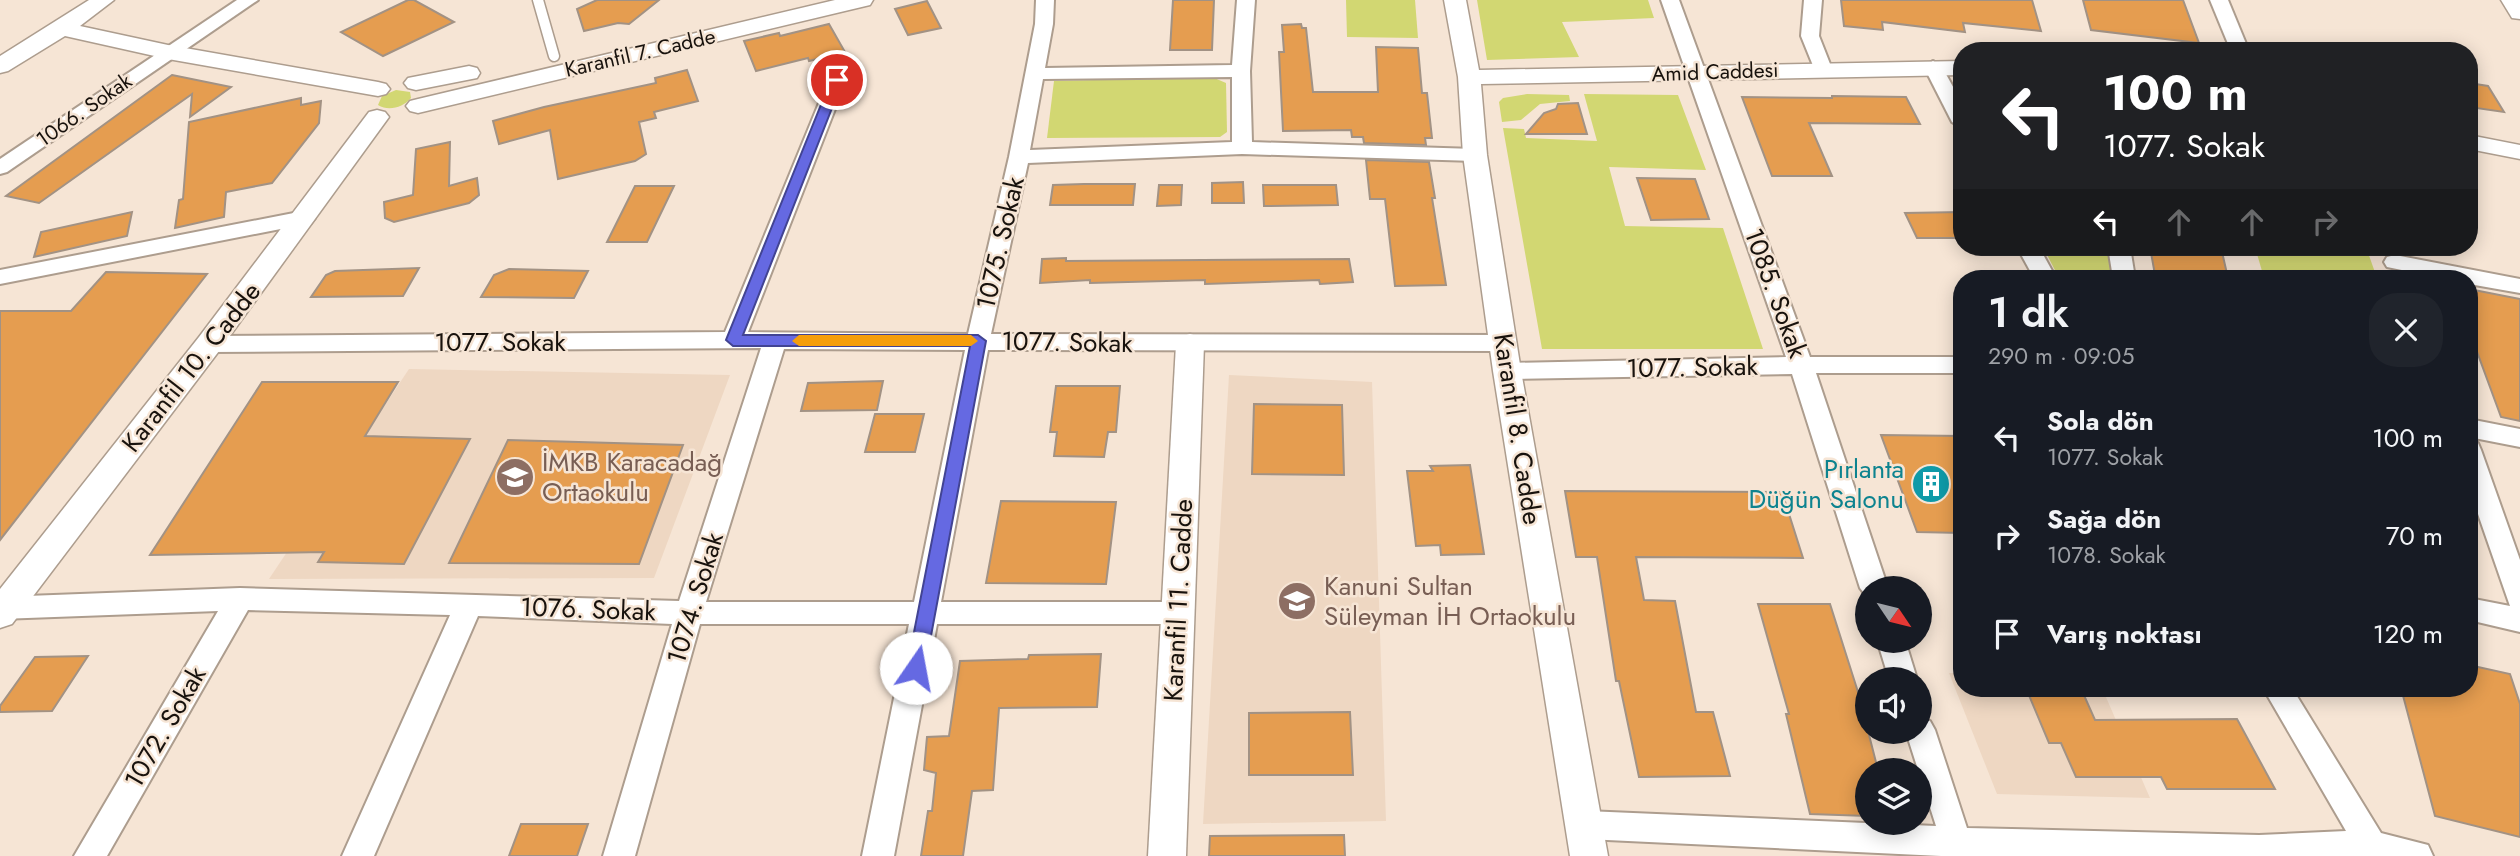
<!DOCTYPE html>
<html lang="tr">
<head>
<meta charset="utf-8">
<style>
	body { margin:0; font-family:Jost,sans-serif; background:#20242c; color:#f1f3f6; height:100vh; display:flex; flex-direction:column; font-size:26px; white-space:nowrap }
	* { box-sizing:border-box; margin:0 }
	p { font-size:23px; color:#9ea1a6 }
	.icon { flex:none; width:38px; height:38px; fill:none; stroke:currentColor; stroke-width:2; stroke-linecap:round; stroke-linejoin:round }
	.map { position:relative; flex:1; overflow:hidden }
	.sheet { position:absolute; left:1953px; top:270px; width:525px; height:427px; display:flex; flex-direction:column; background:#171b24; border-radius:28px; box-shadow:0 4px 18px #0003 }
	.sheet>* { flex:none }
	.guide { position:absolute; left:1953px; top:42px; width:525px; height:214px; border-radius:28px; box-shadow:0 4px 18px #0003; background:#202124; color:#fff; overflow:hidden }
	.needle { width:46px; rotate:125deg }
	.controls { position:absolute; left:1855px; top:576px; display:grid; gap:14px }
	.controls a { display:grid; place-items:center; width:77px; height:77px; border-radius:50%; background:#171b24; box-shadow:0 4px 18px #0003; font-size:35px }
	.pin { position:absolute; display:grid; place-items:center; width:60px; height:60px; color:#fff; margin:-30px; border:4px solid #fff; border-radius:50%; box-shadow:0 2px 7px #0007 }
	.me { position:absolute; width:77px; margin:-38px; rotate:12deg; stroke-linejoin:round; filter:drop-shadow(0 0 5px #0008) }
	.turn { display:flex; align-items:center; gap:24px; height:147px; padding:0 35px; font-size:32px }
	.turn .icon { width:91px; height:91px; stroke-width:2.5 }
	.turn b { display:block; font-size:49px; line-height:60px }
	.lanes { display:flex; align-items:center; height:66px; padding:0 35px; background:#0003; justify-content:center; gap:35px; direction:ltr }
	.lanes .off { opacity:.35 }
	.round { display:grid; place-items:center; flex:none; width:74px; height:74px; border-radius:28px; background:#20242c }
	.overview { display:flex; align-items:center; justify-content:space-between; height:119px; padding:0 35px }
	h1 { font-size:42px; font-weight:600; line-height:52px }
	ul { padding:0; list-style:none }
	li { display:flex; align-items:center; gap:21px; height:98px; padding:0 35px }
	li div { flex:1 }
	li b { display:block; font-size:26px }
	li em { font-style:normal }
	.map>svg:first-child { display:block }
	.built { fill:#eed7c2 }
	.green { fill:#d2d772 }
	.building { fill:#e59d50; stroke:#a29284; stroke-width:2 }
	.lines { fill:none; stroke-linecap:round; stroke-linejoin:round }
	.service-casing { stroke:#ad9d8e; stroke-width:13 }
	.minor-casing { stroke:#ad9d8e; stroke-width:4 }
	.tertiary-casing { stroke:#ad9d8e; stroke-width:3 }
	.service { stroke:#fff; stroke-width:10 }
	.minor { fill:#fff; fill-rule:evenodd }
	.tertiary { fill:#fff; fill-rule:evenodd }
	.route { fill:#6569e2; stroke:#424493; stroke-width:2 }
	.slow { fill:#f59e0b }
	.labels { text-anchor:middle; stroke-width:5; stroke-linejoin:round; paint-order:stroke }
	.far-street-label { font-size:21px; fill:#18120d; stroke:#f6e5d5 }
	.street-label { font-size:26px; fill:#18120d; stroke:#f6e5d5 }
	.education-label { font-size:26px; fill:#785e54; stroke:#f6e5d5; text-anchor:start }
	.culture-label { font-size:26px; fill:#0d838f; stroke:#f6e5d5; text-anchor:end }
</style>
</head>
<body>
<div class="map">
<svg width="2520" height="856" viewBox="0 0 2520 856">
	<rect width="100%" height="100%" fill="#f6e5d5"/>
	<g class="built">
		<path d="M409 369 730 375 654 578 269 579Z"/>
		<path d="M1229 375 1372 382 1386 821 1203 824Z"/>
		<path d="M1949 673H1962V688H2102L2150 798 1997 794Z"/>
	</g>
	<g class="green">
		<path d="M1346 0H1415L1418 38 1347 37Z"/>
		<path d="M1477 0H1648L1654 18 1562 22 1579 57 1487 60Z"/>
		<path d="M1212 77 1226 83 1227 132 1220 137 1047 138 1054 81Z"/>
		<path d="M396 90 410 92 411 98C403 107 389 112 378 105L382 96Z"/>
		<path d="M1527 94 1569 95 1570 101 1540 104 1521 120 1502 122 1499 102 1503 98Z"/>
		<path d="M1584 94 1678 95 1706 170 1609 167 1625 226 1723 228 1763 349H1542L1503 128 1524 129 1526 138 1597 141Z"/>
		<path d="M2043 247H2107L2112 278H2059Z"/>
		<path d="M2255 247H2366L2377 278H2264Z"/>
	</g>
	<g class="building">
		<path d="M408 0H414L454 22 383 56 341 32Z"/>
		<path d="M597 0H659L629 24 618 23 584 31 577 9Z"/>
		<path d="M1173 0H1214L1212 50H1170Z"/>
		<path d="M1841 0H2032L2041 31 1963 23 1965 32 1882 22 1883 30 1844 26Z"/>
		<path d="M2083 0H2183L2199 43 2091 30Z"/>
		<path d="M927 1 941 28 908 35 895 9Z"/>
		<path d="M829 24 845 52 809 61 808 58 756 71 744 41 779 33 780 36Z"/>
		<path d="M1301 24 1302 28H1306L1313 92H1378L1376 47 1418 48 1422 93H1427L1432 138H1425L1426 145 1364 143 1363 137H1352L1351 130 1283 131 1279 52H1284L1282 25Z"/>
		<path d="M687 70 698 101 654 112 656 118 639 122 646 154 635 161 558 179 550 130 499 144 493 121 544 107 656 83 655 78Z"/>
		<path d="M172 75 231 87 190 117 192 94 39 203 6 196Z"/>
		<path d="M2469 83 2488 86 2504 112 2469 107Z"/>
		<path d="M1832 96 1906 97 1920 124 1809 123 1832 176H1772L1742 97 1832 98Z"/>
		<path d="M301 98V105L321 101 319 123 272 183 226 192 224 217 175 228 179 200 183 199 189 122Z"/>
		<path d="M1578 103 1587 134H1526L1544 113 1556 109 1558 104Z"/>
		<path d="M450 142 449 186 477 178 479 195 469 203 394 222 385 218 384 202 413 195 416 149Z"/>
		<path d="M1366 160 1429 162 1435 198H1432L1446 285 1395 286 1385 199H1370Z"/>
		<path d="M1637 178 1695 179 1709 219 1651 220Z"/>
		<path d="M1243 182 1244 203H1212V183Z"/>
		<path d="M1084 184H1135L1133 205H1050L1053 185Z"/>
		<path d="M1159 185H1182L1181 205 1157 206Z"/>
		<path d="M1263 185H1336L1338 205 1264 206Z"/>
		<path d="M635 186H674L647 242H607Z"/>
		<path d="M132 212 127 236 34 257 41 232Z"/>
		<path d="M1962 212V238H1917L1905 213Z"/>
		<path d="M2150 247H2194L2222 252 2228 278H2171L2155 275Z"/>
		<path d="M1066 258V261L1349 259 1353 282 1320 284 1319 280 1205 284V280L1090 283V280L1040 283 1042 259Z"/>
		<path d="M419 268 403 296 311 297 326 275 335 271Z"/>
		<path d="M509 269 588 271 574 298 481 297 494 275Z"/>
		<path d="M106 272 207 274 0 540V311H71Z"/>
		<path d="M2469 289 2520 299V421L2501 417 2469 330Z"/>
		<path d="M883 381 877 410 801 411 808 383Z"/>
		<path d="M262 382H398L365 436 470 439 404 564 318 562 324 552 150 555Z"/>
		<path d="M1056 386H1120L1116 432H1108L1104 457 1054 456 1057 432H1050Z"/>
		<path d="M1254 404 1342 405 1344 475 1252 474Z"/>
		<path d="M875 414H924L915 452H865Z"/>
		<path d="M1881 435 1962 436V533L1917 532Z"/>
		<path d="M508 440 683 445 639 564 449 563Z"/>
		<path d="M1470 465 1484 554 1441 555 1440 545 1416 546 1407 471H1433L1430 466Z"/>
		<path d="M1565 491 1782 492 1803 558 1636 557 1644 600 1675 601 1696 712H1713L1730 776 1639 777 1619 681H1616L1597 557H1576Z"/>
		<path d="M1001 501 1116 502 1106 584 986 583Z"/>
		<path d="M1758 604H1830L1858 692 1878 770H1867V816L1810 814 1786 714H1789Z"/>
		<path d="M1101 654 1097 707 999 708 993 790 972 791 963 856H921L928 811H932L936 773 924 770 927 737 949 736 960 661 1028 659 1029 655Z"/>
		<path d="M88 656 52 711 0 712V706L35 657Z"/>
		<path d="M2469 665 2510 674 2520 704V837L2435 816 2401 688H2469Z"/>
		<path d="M2028 693H2083L2095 720 2237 719 2275 789H2167L2161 777H2076L2061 743H2049Z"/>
		<path d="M1350 712 1353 775H1249V713Z"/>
		<path d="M521 824H588L577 856H509Z"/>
		<path d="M1344 835 1345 856H1209L1210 836Z"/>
	</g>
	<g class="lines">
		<defs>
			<path id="service" d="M538 0 554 56"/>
			<g id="minor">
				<path d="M237 0H258L7 172 0 174V159Z"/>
				<path d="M1036 0H1054L1053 24 1045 68 1232 65 1237 0H1255L1250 71 1252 142 1475 149 1482 151 1485 155 1482 159 1475 161 1242 154 1028 163 991 334 1504 335 1512 337 1516 343 1512 349 1504 351 988 350 941 602H1177L1187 605 1191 613 1187 621 1177 624H937L894 856H862L909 624H700L635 856H603L672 624 478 616 374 856H342L450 615 248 610 107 856H74L218 611 0 619V597L240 588 679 601 761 348 209 352 201 350 197 344 201 338 209 336 725 332 828 81 837 75 846 81 748 332 968 334 1009 157 1035 24ZM1232 77V142L1030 150 1043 79ZM784 349 965 350 914 602H706Z"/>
				<path d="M1661 0H1679L1810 357H1962V373H1816L1888 588H1867V597L1860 588 1792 374 1507 379 1499 377 1495 371 1499 365 1507 363 1786 357Z"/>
				<path d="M1804 0H1822L1819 36 1832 69 1830 73H1816L1801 36Z"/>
				<path d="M2210 0H2228L2249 51H2231Z"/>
				<path d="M1933 61 1942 67 1962 103V128L1952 122 1924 67Z"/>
				<path d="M304 211 311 213 315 218 311 223 0 284V270Z"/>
				<path d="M2017 247H2039L2056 278H2034Z"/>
				<path d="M2108 247H2130L2135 278H2113Z"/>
				<path d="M2395 255 2520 279V293L2469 284V278H2441L2387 267 2384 262 2387 257Z"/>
				<path d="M2469 419 2520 429V447L2469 437Z"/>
				<path d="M2469 441 2478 443 2481 450 2520 560V632L2469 620V598L2510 606 2469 488Z"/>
				<path d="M1877 640H1905L1917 679H1889Z"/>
				<path d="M2263 688H2292L2381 833 2428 845 2433 856H1941L1586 839 1575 835 1571 825 1575 815 1586 811 1936 826 1906 732H1920V717L1930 721 1935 730 1967 828 2259 835 2346 831Z"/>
			</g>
			<g id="tertiary">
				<path d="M89 0H114L80 26 168 45 378 82 386 84 390 89 386 94 378 96 168 59 65 36 8 71 0 73V56Z"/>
				<path d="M835 0H873L870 5 418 113 410 111 406 106 410 101 418 99Z"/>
				<path d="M1444 0H1466L1479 70 1962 61V75L1481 84 1487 155 1521 371 1608 856H1570L1493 371 1463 155 1458 77Z"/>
				<path d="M2501 0H2520V19L2512 18Z"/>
				<path d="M469 66 477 68 480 73 477 78 416 90 408 88 404 83 408 78Z"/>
				<path d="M377 110 385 112 389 117 219 351 12 624 0 628V589L199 337 369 112Z"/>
				<path d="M2469 135 2520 145V159L2469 149Z"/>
				<path d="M1190 334 1200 337 1204 344 1186 856H1148L1176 344 1180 337Z"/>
			</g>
		</defs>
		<use href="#service" class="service-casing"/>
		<use href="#minor" class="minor-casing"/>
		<use href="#tertiary" class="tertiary-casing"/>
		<use href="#service" class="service"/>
		<use href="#minor" class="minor"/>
		<use href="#tertiary" class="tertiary"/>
	</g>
	<path class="route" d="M837 77 843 80 743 335H978L986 341 925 668 922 673 916 676 909 673 907 668 970 346H733L726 340 831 80Z"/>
	<path class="slow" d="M799 335H971L978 341 971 346H799L792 341Z"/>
	<defs>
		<symbol id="school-disc" viewBox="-11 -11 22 22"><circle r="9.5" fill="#8d6e63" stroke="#f6e5d5"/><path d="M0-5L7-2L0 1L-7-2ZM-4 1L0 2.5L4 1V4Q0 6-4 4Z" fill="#fff"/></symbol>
		<symbol id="building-disc" viewBox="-11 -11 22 22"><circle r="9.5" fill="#0f9aa8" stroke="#f6e5d5"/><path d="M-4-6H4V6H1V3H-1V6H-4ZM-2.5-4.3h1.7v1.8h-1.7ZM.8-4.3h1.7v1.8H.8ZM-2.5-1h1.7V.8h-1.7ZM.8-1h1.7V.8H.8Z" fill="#fff"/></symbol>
	</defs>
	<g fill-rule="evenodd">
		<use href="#school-disc" x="493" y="455" width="44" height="44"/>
		<use href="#building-disc" x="1909" y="462" width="44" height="44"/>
		<use href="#school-disc" x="1275" y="579" width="44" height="44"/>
	</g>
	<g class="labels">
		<g class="far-street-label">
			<text transform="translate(640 53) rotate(-13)" y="7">Karanfil 7. Cadde</text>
			<text transform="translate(1715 72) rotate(-2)" y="7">Amid Caddesi</text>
			<text transform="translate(84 110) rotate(-35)" y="7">1066. Sokak</text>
		</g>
		<g class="street-label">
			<text transform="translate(1000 243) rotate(-77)" y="9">1075. Sokak</text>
			<text transform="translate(1776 293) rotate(70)" y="9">1085. Sokak</text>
			<text x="500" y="351">1077. Sokak</text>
			<text transform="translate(1067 342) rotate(1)" y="9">1077. Sokak</text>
			<text transform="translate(191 367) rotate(-52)" y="9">Karanfil 10. Cadde</text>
			<text transform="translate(1692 367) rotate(-1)" y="9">1077. Sokak</text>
			<text transform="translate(1518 429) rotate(81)" y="9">Karanfil 8. Cadde</text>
			<text transform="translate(695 598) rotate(-73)" y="9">1074. Sokak</text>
			<text transform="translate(1178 600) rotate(-87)" y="9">Karanfil 11. Cadde</text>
			<text transform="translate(588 609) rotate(2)" y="9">1076. Sokak</text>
			<text transform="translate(165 727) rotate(-60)" y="9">1072. Sokak</text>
		</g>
		<g class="education-label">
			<text x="542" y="471">İMKB Karacadağ<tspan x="542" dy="30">Ortaokulu</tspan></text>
			<text x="1324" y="595">Kanuni Sultan<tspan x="1324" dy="30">Süleyman İH Ortaokulu</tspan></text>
		</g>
		<g class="culture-label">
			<text x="1904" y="478">Pırlanta<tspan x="1904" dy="30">Düğün Salonu</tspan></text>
		</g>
	</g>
</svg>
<div class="controls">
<a><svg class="needle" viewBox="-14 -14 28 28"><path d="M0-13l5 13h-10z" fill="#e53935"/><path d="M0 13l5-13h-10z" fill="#9ea1a6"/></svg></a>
<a><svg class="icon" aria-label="sound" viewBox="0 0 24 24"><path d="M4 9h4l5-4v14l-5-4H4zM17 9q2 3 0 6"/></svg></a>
<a><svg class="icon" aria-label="layers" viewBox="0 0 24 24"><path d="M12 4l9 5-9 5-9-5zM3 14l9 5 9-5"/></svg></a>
</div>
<div class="pin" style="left:837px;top:80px;background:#d93025"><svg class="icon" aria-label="arrive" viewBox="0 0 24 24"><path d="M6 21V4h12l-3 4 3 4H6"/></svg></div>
<svg class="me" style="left:916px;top:668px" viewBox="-20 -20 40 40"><circle r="19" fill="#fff"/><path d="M0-13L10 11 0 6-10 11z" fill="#6569e2"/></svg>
<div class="guide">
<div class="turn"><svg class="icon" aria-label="left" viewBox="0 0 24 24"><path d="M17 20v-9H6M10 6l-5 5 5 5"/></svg><div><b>100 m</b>1077. Sokak</div></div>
<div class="lanes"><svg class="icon" aria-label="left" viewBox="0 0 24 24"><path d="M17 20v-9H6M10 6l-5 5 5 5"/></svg><svg class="icon off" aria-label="ahead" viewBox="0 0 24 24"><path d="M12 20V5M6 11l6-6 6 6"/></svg><svg class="icon off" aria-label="ahead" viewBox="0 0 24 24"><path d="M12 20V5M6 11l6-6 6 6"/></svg><svg class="icon off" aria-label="right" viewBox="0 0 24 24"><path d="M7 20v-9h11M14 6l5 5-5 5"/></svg></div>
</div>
<section class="sheet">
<div class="overview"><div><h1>1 dk</h1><p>290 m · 09:05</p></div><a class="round"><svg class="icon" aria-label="close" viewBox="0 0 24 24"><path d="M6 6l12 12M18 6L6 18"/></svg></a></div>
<ul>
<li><svg class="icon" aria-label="left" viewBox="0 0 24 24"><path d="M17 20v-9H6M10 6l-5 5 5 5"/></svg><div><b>Sola dön</b><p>1077. Sokak</p></div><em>100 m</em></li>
<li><svg class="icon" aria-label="right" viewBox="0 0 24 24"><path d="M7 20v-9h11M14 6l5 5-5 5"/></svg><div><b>Sağa dön</b><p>1078. Sokak</p></div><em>70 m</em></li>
<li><svg class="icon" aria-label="arrive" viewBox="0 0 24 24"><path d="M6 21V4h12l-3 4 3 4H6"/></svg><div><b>Varış noktası</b></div><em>120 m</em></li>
</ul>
</section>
</div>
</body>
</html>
